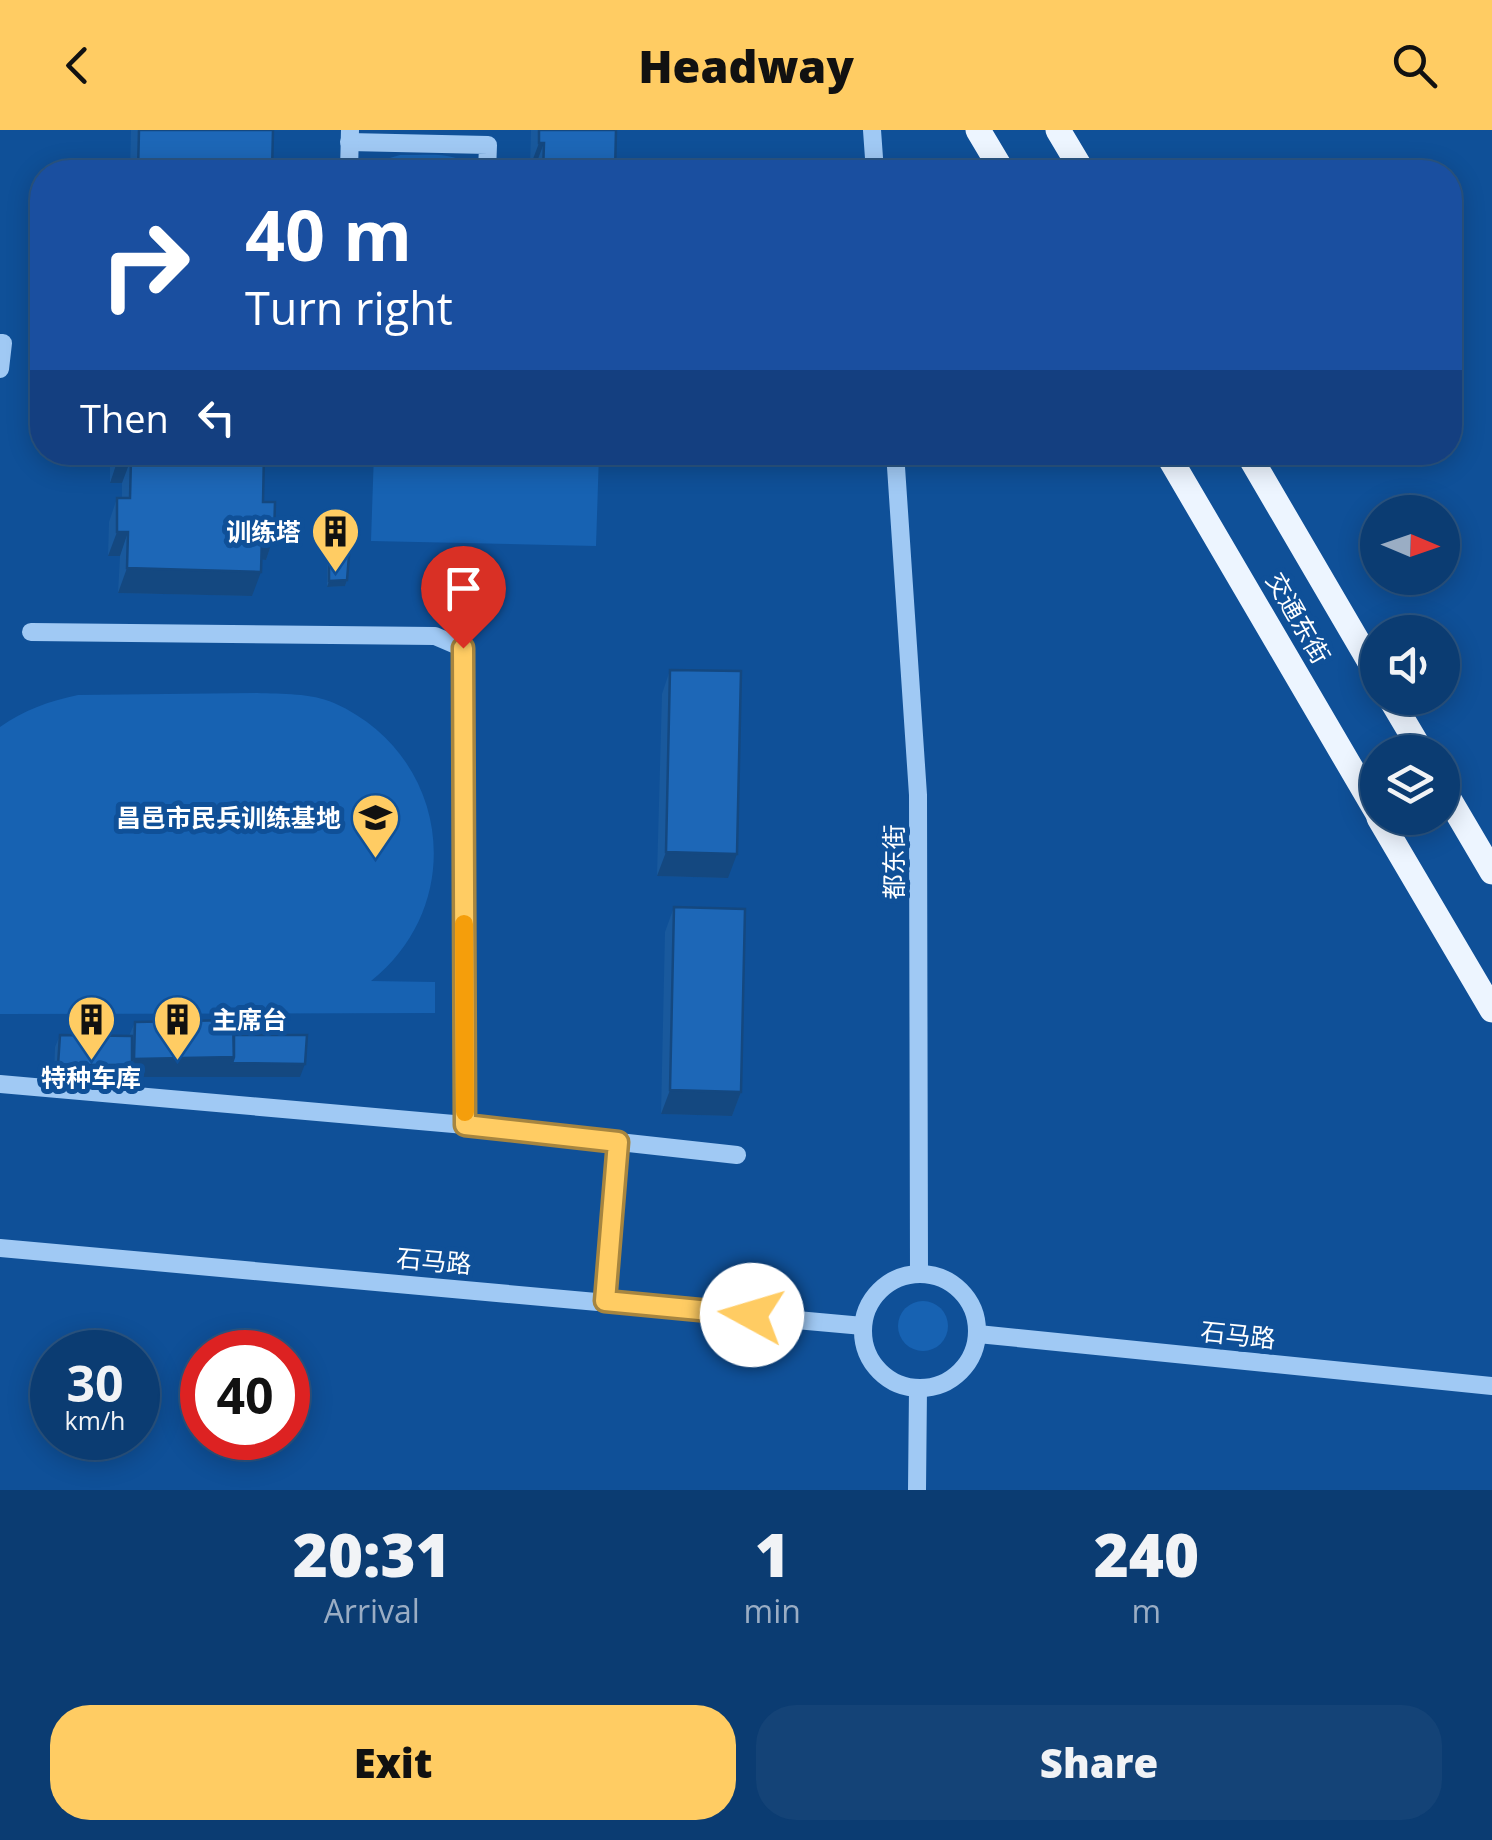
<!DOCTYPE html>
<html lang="en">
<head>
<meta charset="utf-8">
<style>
	body { margin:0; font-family:"Open Sans","Noto Sans SC",sans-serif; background:#144377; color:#f1f3f6; height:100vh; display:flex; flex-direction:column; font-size:38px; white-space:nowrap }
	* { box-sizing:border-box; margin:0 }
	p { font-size:32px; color:#9aadc4 }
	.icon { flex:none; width:55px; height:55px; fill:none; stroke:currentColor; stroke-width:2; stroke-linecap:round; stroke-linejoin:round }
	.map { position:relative; height:1360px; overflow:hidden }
	.drawer { display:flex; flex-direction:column; background:#0b3c72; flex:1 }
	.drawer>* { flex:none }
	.guide { position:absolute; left:30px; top:30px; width:1432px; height:305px; border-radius:40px; box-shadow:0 5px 25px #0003,0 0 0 2px #2b5684; background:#1a4fa0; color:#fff; overflow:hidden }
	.needle { width:65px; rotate:92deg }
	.tools { position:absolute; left:1360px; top:365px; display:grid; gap:20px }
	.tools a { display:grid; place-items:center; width:100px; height:100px; border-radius:50%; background:#0b3c72; box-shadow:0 5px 25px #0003,0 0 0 2px #2b5684; font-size:50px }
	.speed { position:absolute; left:30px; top:1200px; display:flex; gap:20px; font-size:50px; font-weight:700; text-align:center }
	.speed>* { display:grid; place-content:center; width:130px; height:130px; border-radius:50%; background:#0b3c72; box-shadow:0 5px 25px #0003,0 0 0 2px #2b5684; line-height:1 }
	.speed small { font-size:25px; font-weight:400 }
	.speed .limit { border:15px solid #d22; background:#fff; color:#111 }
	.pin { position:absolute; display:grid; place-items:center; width:85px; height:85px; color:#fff; margin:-102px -42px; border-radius:50% 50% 50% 0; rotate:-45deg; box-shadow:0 0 10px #0007 }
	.pin .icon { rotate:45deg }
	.me { position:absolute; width:110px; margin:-55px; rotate:276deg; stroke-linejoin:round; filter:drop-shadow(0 0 8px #0008) }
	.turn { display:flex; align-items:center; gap:35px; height:210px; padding:0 50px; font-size:45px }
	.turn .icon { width:130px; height:130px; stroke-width:2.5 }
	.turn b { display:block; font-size:70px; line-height:85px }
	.then { display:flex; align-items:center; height:95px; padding:0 50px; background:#0003; gap:20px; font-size:38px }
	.eta { display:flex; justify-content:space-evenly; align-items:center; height:170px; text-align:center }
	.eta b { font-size:60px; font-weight:800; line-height:70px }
	.cta { display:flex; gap:20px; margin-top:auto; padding:20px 50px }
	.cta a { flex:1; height:115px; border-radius:40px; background:#ffcc63; color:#111; font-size:40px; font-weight:800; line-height:115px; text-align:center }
	.cta a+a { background:#144377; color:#f1f3f6 }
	header { display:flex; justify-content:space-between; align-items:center; height:130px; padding:0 50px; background:#ffcc63; color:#111; font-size:45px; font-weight:800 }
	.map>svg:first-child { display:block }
	.green { fill:#1762b2 }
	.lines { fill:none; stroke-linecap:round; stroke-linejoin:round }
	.minor { stroke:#a0c9f4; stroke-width:18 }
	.major { stroke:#edf5ff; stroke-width:25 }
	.wall { fill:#19599d }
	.shaded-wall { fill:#144880 }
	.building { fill:#1d67b7; stroke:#144880; stroke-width:2.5 }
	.route-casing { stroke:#a68540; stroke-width:25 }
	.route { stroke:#ffcc63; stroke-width:18 }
	.slow { stroke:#f59e0b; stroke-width:18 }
	.labels { text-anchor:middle; stroke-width:10; stroke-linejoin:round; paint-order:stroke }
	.poi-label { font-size:25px; font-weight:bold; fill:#fff; stroke:#0f5098; text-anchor:end }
	.street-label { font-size:25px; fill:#fff; stroke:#0f5098 }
</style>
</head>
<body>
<header><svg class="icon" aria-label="back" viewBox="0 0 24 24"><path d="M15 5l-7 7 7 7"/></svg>Headway<svg class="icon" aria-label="search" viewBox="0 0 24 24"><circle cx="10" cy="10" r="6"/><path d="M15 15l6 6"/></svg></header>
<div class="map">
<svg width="1492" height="1360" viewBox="0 0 1492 1360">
	<rect width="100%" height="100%" fill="#0f5098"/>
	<g class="green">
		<path d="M400 25C424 26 461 19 475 42H373L383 30Z"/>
		<path d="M374 323H599L596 416 371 411Z"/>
		<path d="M257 563C282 564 311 563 334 573 449 624 469 773 371 851L435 852V883L0 884V597C24 580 49 571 78 565Z"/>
		<circle cx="923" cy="1196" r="25"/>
	</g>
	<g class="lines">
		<g class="minor">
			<path d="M872 0 875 42"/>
			<path d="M349 12 488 15 487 42"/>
			<path d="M349 42 350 0"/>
			<path d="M0 213H3L0 239"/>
			<path d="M895 322 918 665 919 1143"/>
			<path d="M31 502 435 506 463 518 465 995"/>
			<path d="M0 954 465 995 737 1025"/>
			<path d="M0 1118 863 1196"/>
			<circle cx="920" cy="1201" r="57"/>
			<path d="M605 1171 618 1012"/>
			<path d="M978 1204 1492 1256"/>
			<path d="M917 1360 918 1258"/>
		</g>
		<g class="major">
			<path d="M978 0 1003 42"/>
			<path d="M1058 0 1083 42"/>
			<path d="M1166 322 1378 684"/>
			<path d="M1247 322 1378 546"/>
			<path d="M1390 568 1422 622"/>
			<path d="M1442 657 1492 742"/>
			<path d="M1379 688 1492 880"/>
		</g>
	</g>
	<g class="wall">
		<path d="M131 0H273L272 42H130Z"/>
		<path d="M531 0H616L615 42H535V37H530Z"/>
		<path d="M113 322H264L263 372 274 406 266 430H261L252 466 118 463 120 426H108L109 392 117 368H122V353H110V332Z"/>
		<path d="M329 426 347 450 345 456 327 457V432Z"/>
		<path d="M670 540 728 748 657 746 662 564Z"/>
		<path d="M674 777 741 962 732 986 661 984 665 802Z"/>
		<path d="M135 892 234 905 300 947H54L55 917 60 905 129 906Z"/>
	</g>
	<g class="shaded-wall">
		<path d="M539 13H544L535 37H530Z"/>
		<path d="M118 329H131L122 353H110Z"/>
		<path d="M117 402H128L120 426H108Z"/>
		<path d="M262 405 274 406 266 430 253 429Z"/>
		<path d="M127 438 261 442 252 466 118 463Z"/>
		<path d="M347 450 345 456 327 457 329 451Z"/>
		<path d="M666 722 737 724 728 748 657 746Z"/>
		<path d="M234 927 305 934 300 947H54L58 935H132L134 929Z"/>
		<path d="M670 960 741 962 732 986 661 984Z"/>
	</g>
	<g class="building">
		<path d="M139 0H273L272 42H138Z"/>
		<path d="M539 0H616L615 42H543L544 13H539Z"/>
		<path d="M118 322H264L263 372H275L274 406 262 405 261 442 127 438 128 402H117V368H130L131 329H118Z"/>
		<path d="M349 425 347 450 329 451V426Z"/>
		<path d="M670 540 741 541 737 724 666 722Z"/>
		<path d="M674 777 745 779 741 962 670 960Z"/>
		<path d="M233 890 234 927 134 929 135 892Z"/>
		<path d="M60 905 132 906V935H58Z"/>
		<path d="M234 905H307L305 934 232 933 234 927Z"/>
	</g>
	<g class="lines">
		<defs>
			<path id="route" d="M463 518 465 995 618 1012 605 1171 752 1185"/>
		</defs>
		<use href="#route" class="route-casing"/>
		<use href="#route" class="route"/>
		<path class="slow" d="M464 794 465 982"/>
	</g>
	<defs>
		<symbol id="building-pin" viewBox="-11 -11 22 30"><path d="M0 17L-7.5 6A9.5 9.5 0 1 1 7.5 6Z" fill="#ffcc63" stroke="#0f5098"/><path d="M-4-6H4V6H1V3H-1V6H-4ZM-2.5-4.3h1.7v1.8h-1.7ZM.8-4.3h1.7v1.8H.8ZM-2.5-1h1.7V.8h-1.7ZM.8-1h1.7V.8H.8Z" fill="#111"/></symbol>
		<symbol id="school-pin" viewBox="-11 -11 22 30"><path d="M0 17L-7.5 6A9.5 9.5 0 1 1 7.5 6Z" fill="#ffcc63" stroke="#0f5098"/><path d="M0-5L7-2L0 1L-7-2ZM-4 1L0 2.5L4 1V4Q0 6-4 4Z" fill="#111"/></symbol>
	</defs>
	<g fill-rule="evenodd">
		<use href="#building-pin" x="308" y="374" width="55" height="75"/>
		<use href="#school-pin" x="348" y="660" width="55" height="75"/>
		<use href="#building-pin" x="64" y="862" width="55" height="75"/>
		<use href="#building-pin" x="150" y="862" width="55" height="75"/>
	</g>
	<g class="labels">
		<g class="poi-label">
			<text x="301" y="411">训练塔</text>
			<text x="341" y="697">昌邑市民兵训练基地</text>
			<text x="212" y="899" text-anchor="start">主席台</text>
			<text x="91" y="957" text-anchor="middle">特种车库</text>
		</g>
		<g class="street-label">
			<text transform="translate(1298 488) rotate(60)" y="9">交通东街</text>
			<text transform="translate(894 732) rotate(-90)" y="9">都东街</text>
			<text transform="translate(434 1131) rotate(5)" y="9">石马路</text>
			<text transform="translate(1238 1205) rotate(6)" y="9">石马路</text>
		</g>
	</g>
</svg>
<div class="tools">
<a><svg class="needle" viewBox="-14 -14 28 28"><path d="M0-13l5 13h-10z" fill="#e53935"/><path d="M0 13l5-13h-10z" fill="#9aadc4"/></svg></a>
<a><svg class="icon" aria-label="sound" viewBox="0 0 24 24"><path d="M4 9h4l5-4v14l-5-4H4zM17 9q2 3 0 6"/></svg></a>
<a><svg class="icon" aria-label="layers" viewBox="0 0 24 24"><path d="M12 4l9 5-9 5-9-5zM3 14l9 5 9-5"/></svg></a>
</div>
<div class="speed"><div>30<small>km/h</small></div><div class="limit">40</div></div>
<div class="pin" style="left:463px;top:518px;background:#d93025"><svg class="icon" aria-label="arrive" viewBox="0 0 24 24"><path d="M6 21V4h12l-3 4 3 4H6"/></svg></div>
<svg class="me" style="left:752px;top:1185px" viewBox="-20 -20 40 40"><circle r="19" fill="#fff"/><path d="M0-13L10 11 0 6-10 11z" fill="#ffcc63"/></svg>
<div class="guide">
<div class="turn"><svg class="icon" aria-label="right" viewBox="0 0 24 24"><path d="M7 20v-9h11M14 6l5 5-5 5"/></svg><div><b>40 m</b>Turn right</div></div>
<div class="then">Then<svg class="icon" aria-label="left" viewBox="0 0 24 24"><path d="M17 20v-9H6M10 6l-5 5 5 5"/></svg></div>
</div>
</div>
<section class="drawer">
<div class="eta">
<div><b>20:31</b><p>Arrival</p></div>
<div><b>1</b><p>min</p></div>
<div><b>240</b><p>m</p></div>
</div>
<div class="cta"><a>Exit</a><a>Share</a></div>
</section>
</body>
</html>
